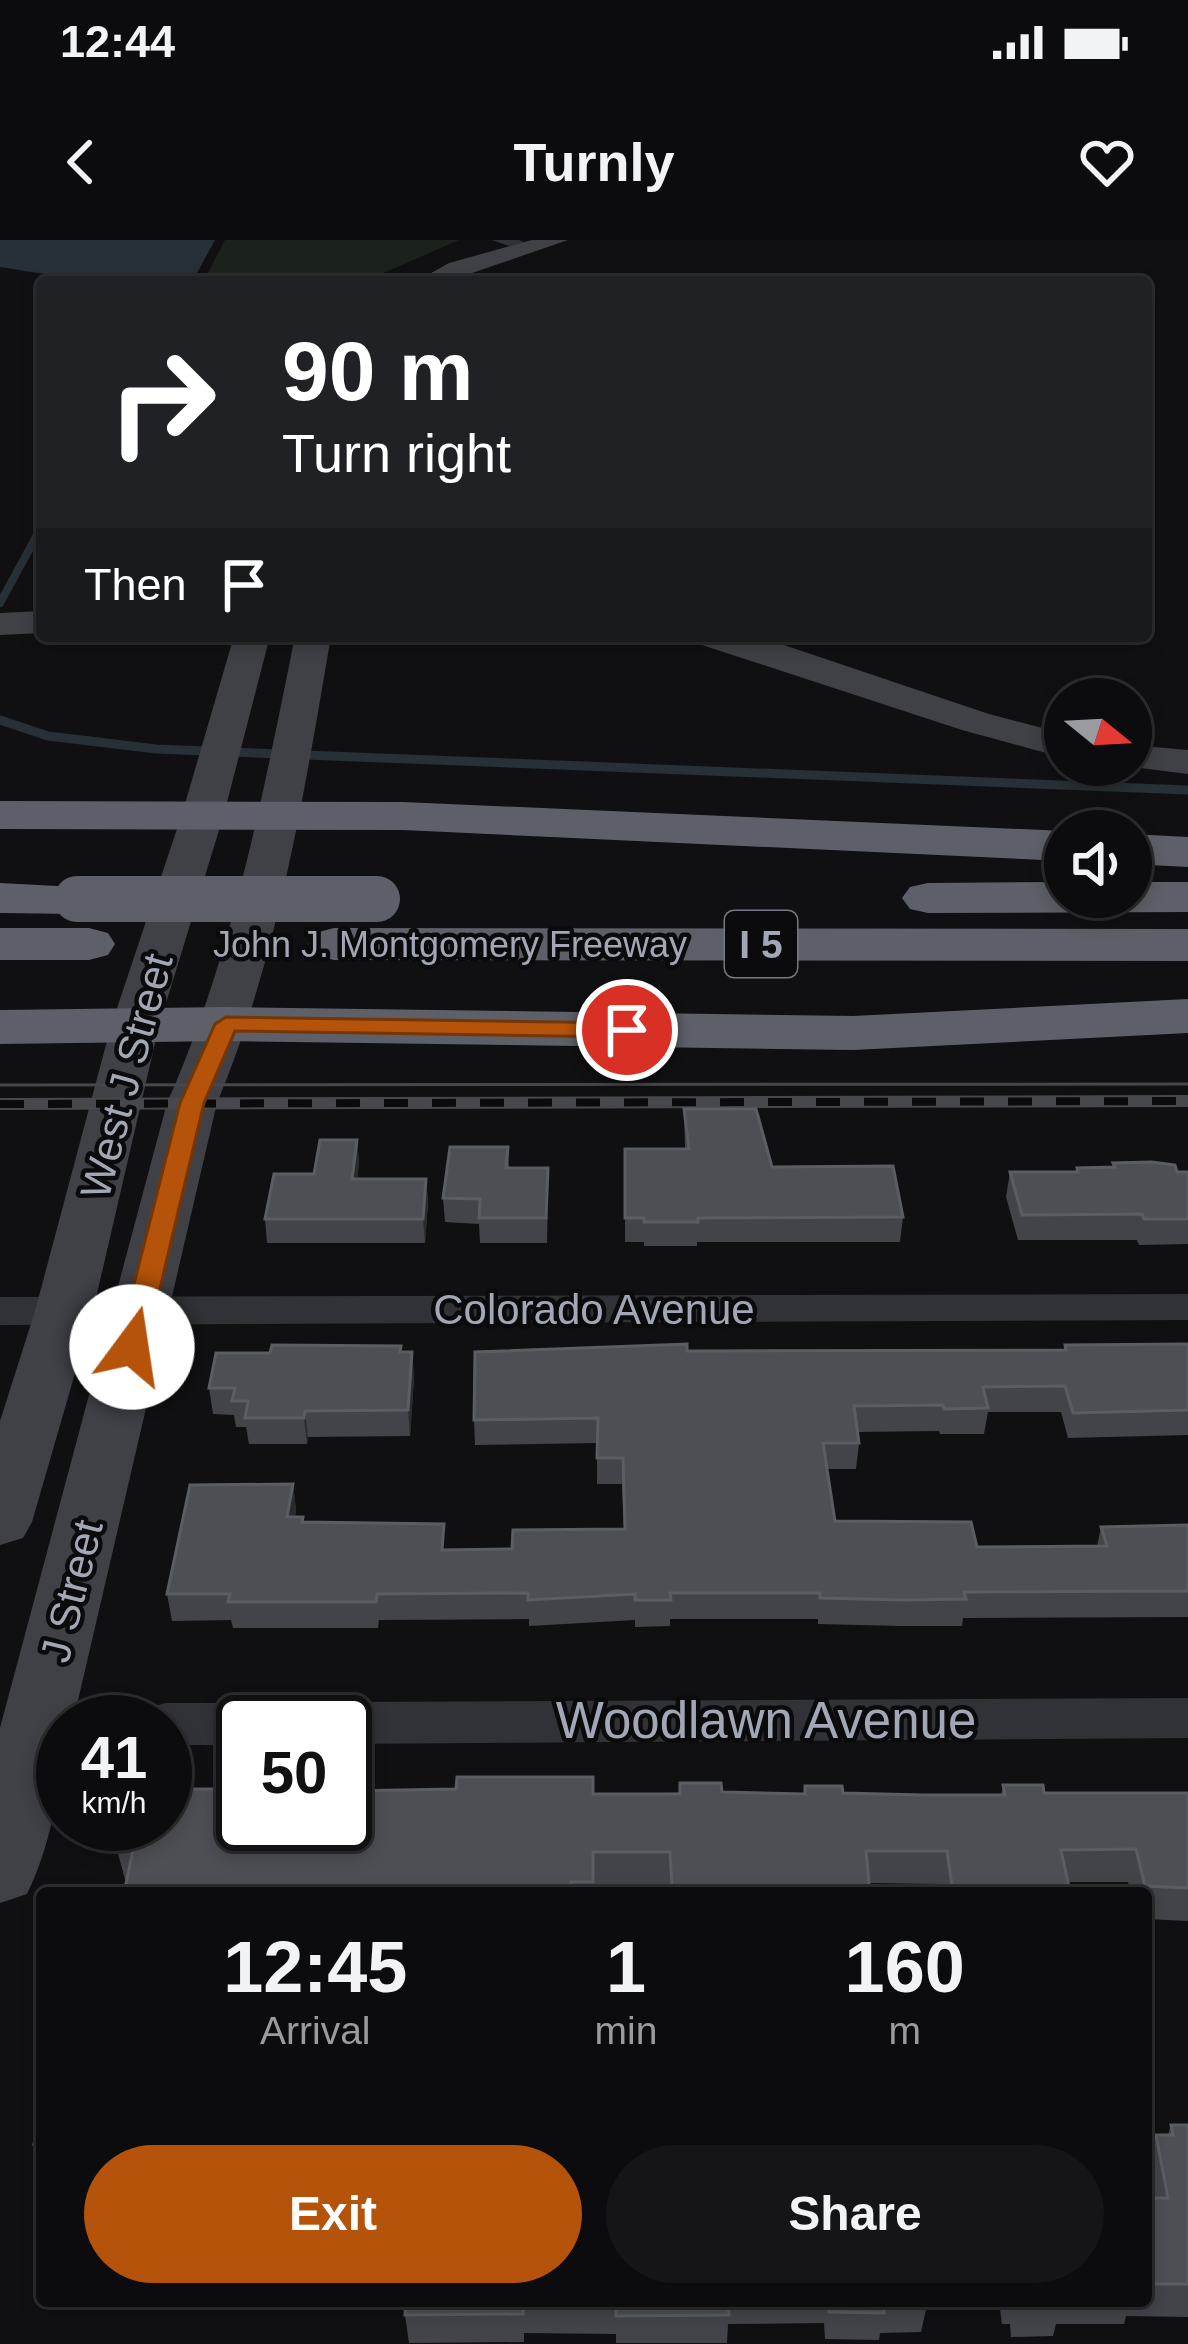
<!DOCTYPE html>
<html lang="en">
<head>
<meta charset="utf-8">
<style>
	body { margin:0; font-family:Helvetica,sans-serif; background:#151517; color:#f1f3f6; height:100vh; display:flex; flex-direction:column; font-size:45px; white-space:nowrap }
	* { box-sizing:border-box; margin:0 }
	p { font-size:39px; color:#9a9b9e }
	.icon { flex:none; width:66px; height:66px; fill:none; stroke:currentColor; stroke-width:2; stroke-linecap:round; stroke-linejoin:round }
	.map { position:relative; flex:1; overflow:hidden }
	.side { position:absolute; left:36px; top:1647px; width:1116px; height:420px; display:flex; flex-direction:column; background:#0c0c0e; border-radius:12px; box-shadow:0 6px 18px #0003,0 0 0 3px #2c2c2e }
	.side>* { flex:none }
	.banner { position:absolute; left:36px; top:36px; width:1116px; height:366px; border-radius:12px; box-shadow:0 6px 18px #0003,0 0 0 3px #2c2c2e; background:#202124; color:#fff; overflow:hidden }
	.needle { width:78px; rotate:108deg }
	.tools { position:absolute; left:1044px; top:438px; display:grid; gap:24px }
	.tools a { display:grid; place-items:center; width:108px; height:108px; border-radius:50%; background:#0c0c0e; box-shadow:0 6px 18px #0003,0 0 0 3px #2c2c2e; font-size:60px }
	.speed { position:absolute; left:36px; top:1455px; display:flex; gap:24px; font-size:60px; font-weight:700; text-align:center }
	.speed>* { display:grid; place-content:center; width:156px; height:156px; border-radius:50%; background:#0c0c0e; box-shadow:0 6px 18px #0003,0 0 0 3px #2c2c2e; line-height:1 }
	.speed small { font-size:30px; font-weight:400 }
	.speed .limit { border:6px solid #111; border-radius:18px; background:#fff; color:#111 }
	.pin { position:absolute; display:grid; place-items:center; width:102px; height:102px; color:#fff; margin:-51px; border:6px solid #fff; border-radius:50%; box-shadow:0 3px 12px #0007 }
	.me { position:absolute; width:132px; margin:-66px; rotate:14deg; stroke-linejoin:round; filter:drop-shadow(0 0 9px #0008) }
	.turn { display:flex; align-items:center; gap:42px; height:252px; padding:0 48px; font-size:54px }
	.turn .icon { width:156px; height:156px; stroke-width:2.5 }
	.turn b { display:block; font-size:84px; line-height:102px }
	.then { display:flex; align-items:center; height:114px; padding:0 48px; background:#0003; gap:24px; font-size:45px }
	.eta { display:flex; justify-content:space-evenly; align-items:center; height:204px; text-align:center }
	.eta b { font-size:72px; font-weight:600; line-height:84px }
	.button { display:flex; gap:24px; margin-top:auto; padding:24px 48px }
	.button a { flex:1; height:138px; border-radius:72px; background:#b45309; color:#fff; font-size:48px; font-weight:600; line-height:138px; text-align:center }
	.button a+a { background:#151517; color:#f1f3f6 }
	.status { display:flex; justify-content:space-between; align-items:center; height:84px; padding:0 60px; background:#0c0c0e; direction:ltr }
	.status svg { height:33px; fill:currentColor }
	header { display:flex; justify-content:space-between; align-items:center; height:156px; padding:0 48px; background:#0c0c0e; font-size:54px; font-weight:600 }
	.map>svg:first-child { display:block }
	.green { fill:#1a221b }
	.water { fill:#263036 }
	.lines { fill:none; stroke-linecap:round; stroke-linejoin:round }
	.stream-far1 { stroke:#263036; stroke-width:8 }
	.stream { stroke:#263036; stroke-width:9 }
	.street { fill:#313237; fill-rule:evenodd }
	.secondary { fill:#3f4147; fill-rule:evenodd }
	.highway { fill:#5d6068; fill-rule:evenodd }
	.tram { stroke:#46484e; stroke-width:3 }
	.rail-casing { stroke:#46484e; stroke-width:12 }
	.rail { stroke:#0b0b0d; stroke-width:8; stroke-dasharray:24; stroke-linecap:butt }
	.highway-bridge { stroke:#5d6068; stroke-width:46 }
	.wall { fill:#43444a }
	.shaded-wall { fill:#2a2b2f }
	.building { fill:#4d4f55; stroke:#5a5d64; stroke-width:3 }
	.route { fill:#b45309; stroke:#753606; stroke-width:3 }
	.labels { text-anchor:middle; stroke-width:9; stroke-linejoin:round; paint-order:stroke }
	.far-street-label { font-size:36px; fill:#a1a7b4; stroke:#0b0b0d }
	.shield { fill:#0b0b0d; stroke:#747882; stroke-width:3 }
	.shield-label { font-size:39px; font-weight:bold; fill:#a1a7b4 }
	.street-label { font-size:42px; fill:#a1a7b4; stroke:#0b0b0d }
	.near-street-label { font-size:51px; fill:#a1a7b4; stroke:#0b0b0d }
</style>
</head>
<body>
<div class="status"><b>12:44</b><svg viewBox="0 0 49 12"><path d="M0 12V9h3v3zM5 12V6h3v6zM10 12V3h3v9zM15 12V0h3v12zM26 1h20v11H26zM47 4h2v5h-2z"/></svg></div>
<header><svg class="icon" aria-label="back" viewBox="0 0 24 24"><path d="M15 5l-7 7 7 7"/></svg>Turnly<svg class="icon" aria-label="heart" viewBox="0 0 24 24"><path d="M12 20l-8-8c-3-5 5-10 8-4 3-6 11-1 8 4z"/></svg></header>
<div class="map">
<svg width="1188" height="2104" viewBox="0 0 1188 2104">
	<rect width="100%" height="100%" fill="#101012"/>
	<path class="green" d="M225 0H459L363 42H203Z"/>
	<path class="water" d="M0 0H215L192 42H95L0 27Z"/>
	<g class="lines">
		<path class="stream-far1" d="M0 363 42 286"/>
		<path class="stream" d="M0 480 48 496 156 509 1188 550"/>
		<g class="street">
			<path d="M492 0H519L534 7 526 12Z"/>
			<path d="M1188 1054V1080L0 1085V1057Z"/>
			<path d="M1188 1458V1498L345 1504V1482H319L326 1468 345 1462Z"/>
			<path d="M165 1463H243L262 1469 268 1482H243V1505H165V1482H140L146 1469Z"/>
		</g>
		<g class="secondary">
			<path d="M532 0H568L446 42H415L449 23Z"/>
			<path d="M42 371V393L0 395V373Z"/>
			<path d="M234 396H270L224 574 159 786 93 1071 32 1282 23 1298 0 1305V1181L35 1071 111 786 182 574Z"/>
			<path d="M295 396H331C304 554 279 714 217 863L73 1482H63C63 1538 52 1603 27 1654L0 1663V1488L167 863C233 715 263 554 295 396Z"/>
			<path d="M694 396 769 400 989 474 1065 494V518L962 490 699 404Z"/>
			<path d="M1131 505 1188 510V534L1117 525H1131Z"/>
		</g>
		<g class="highway">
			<path d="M0 561 403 562 1065 591V621L403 590 0 589Z"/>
			<path d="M1131 594 1188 597V627L1131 624Z"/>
			<path d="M1065 642V657H1131V642H1188V672L928 673 910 669 902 658 910 647 928 643Z"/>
			<path d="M0 643 95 648 103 659 95 670 77 674 0 673Z"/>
			<path d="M0 688H89L108 693 115 704 108 715 89 720H0Z"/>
			<path d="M334 688 1188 689V721L334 720 315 715 308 704 315 693Z"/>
			<path d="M1188 759V793L853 810 226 801 0 804V770L226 767 853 776Z"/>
		</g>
		<path class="tram" d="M0 845 1188 844"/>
		<defs>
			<path id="rail" d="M0 864 1188 861"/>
		</defs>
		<use href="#rail" class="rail-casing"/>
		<use href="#rail" class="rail"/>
		<path class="highway-bridge" d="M77 659H377"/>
	</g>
	<g class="wall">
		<path d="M684 869 772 927 903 977 900 1002H697V1006H644V1002H625V909H685Z"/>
		<path d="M357 900 359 924 357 939H426L428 962 425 1003H267L265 979 314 934Z"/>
		<path d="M508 907 509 928 548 952 547 1003H480L479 984 445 982 443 958Z"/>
		<path d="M1113 923 1188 932V1004L1139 1005 1137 1000H1018L1006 957 1010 932H1076L1077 928 1112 927Z"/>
		<path d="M1188 1104V1195L1068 1198 1061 1172H988L984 1194H940L939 1191 857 1192 859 1203 856 1229H827L835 1281 977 1307 1097 1306 1101 1287 1188 1285V1377L963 1378 962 1386H901L818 1384V1379H670V1386L635 1387V1380L529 1386V1379L379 1380 378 1388H233L231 1380 172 1381 167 1354 293 1244 296 1270 295 1277H303L304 1282 446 1310 512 1309 624 1289 622 1244H597V1203L475 1205 474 1180 687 1111 1064 1110 1065 1105Z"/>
		<path d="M401 1112H412L414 1138 410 1196 308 1197 307 1204H249L246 1187H236L234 1175 213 1174 209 1148Z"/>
		<path d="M1003 1545 1044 1553H1188V1681L1146 1679V1653H1131L1128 1642H1068L1067 1653H943L941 1644 869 1643 870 1653H670L669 1644 593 1645V1653H124L126 1643 117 1610 233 1553 593 1554 722 1552 804 1554 805 1546 843 1553 1001 1555Z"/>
		<path d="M42 1864V1931L34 1904Z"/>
		<path d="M1171 1885H1188V2077L1126 2076 1124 2084H1056L1053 2096 1011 2097 1010 2084H1002L999 2061H1146V1958H1151L1146 1926 1156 1895H1168Z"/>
		<path d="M130 2061H182V2065L131 2064Z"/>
		<path d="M406 2061H926L927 2065 921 2092 880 2093 879 2100 825 2099 824 2083 728 2084 727 2103H616V2094L524 2093V2102L409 2103 405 2075Z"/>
	</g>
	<g class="shaded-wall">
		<path d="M357 900 359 924 354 963 352 939Z"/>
		<path d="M426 939 428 962 425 1003 423 979Z"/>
		<path d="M412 1112 414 1138 410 1196 408 1170Z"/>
		<path d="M305 1171 308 1197 307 1204 304 1178Z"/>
		<path d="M293 1244 296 1270 290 1303 287 1277Z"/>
	</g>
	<g class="building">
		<path d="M684 869H756L772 927 893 926 903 977 698 978V982H644V978H625V909H689Z"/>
		<path d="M320 900H357L352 939H426L423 979H265L274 934H314Z"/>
		<path d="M450 907H508L506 928H548L546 978H479L480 959 443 958Z"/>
		<path d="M1152 922 1175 925 1177 932H1188V979H1144L1142 974 1022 975 1010 932H1078L1077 928 1115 927 1113 923Z"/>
		<path d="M687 1104V1111L1066 1110 1065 1105 1188 1104V1170L1073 1173 1065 1146 983 1147 988 1168 944 1169 943 1165 854 1166 859 1203H823L835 1281 971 1282 977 1307 1107 1306 1101 1287 1188 1285V1351L964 1352 966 1359 905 1360 820 1358V1353H670L671 1360H635V1354L528 1360V1353L377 1354 376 1362H228L230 1354H167L190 1245 293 1244 287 1277H303L302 1282 444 1284 442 1310 512 1309 513 1290 625 1289 623 1218H597L598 1178 474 1180 475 1112Z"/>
		<path d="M272 1105 401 1106 400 1112H412L408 1170 305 1171 304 1178H245L248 1161H232L235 1148H209L216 1113H270Z"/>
		<path d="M457 1537H593V1554H680V1543H721L722 1552 805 1554V1546H842L843 1553 923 1555H1005L1003 1545H1043L1044 1553H1188V1648L1145 1646 1136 1609 1061 1610 1069 1647H1013L1015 1653H953L947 1611H866L870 1653H780L779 1648H672L670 1612H593V1642H571L570 1649H559V1653H124L133 1610H117L122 1584H165V1549H232L231 1553H243V1584H345V1551L456 1549Z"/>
		<path d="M42 1864V1904H34Z"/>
		<path d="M1171 1885H1188V2044H1146V1958H1168L1156 1895H1173Z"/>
		<path d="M406 2061H728L729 2075 616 2076V2066L523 2065V2074L405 2075Z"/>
		<path d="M828 2061H926L927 2065H883L884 2073 829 2072Z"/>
		<path d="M1019 2061H1062V2063L1020 2064Z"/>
	</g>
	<path class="route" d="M226 777 627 783 639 790 627 797 235 791 204 863 146 1107 142 1113H122L118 1107 180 863 215 784Z"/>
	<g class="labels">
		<g class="far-street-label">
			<text x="450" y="717">John J. Montgomery Freeway</text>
		</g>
		<rect class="shield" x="725" y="671" width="72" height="66" rx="9"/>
		<g class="shield-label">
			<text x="761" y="718">I 5</text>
		</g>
		<g class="street-label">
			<text transform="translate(126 836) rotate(-75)" y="15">West J Street</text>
			<text x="594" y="1084">Colorado Avenue</text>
			<text transform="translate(71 1351) rotate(-76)" y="15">J Street</text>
		</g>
		<g class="near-street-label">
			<text x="766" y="1498">Woodlawn Avenue</text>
		</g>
	</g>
</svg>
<div class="tools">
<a><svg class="needle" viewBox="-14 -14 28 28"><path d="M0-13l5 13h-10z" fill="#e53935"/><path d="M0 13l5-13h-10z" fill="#9a9b9e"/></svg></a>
<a><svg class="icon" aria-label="sound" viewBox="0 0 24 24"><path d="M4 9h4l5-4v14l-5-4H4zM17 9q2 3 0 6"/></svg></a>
</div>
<div class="speed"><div>41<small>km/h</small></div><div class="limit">50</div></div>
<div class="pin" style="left:627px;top:790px;background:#d93025"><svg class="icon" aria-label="arrive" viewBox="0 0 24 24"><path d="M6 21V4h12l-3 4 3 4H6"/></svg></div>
<svg class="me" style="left:132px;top:1107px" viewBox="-20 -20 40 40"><circle r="19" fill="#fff"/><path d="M0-13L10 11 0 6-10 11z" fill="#b45309"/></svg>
<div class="banner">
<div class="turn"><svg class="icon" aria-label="right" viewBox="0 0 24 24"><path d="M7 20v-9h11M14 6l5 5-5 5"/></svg><div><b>90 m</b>Turn right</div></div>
<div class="then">Then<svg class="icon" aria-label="arrive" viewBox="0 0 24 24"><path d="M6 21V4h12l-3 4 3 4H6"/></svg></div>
</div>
<section class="side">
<div class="eta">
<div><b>12:45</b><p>Arrival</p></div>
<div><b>1</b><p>min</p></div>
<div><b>160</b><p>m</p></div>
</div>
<div class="button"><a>Exit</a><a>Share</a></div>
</section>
</div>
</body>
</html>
